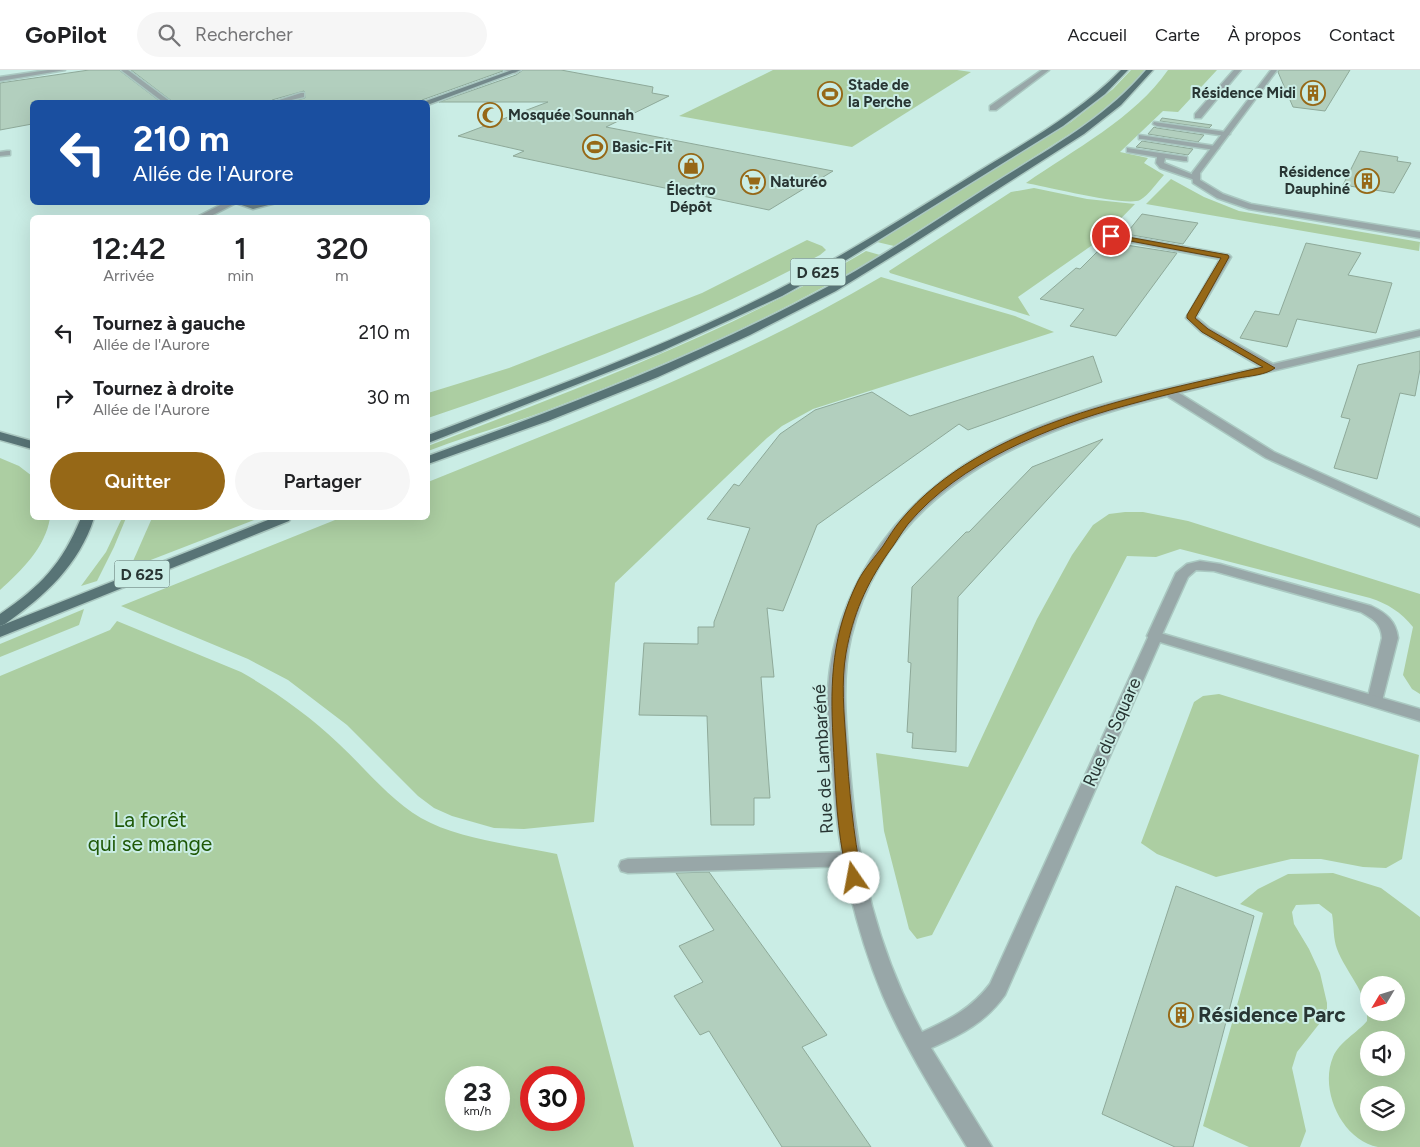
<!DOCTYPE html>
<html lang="fr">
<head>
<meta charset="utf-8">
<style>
	body { margin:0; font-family:Figtree,sans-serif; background:#f6f6f6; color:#202124; height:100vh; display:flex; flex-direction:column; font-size:19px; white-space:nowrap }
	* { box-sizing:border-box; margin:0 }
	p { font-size:16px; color:#757577 }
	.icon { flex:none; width:28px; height:28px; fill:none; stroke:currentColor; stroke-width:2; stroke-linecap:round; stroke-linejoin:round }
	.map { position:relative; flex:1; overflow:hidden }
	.details { position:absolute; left:30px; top:145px; width:400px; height:305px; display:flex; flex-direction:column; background:#fff; border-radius:8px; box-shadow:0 5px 20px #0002 }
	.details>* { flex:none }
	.hud { position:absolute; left:30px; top:30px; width:400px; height:105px; border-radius:8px; box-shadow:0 5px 20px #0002; background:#1a4fa0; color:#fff; overflow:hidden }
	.needle { width:32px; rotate:232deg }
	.controls { position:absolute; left:1360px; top:906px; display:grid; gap:10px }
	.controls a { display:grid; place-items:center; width:45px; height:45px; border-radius:50%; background:#fff; box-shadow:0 5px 20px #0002; font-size:25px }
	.speed { position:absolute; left:445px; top:996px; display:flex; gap:10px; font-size:25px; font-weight:700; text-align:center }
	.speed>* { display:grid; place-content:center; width:65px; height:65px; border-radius:50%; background:#fff; box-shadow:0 5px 20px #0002; line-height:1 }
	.speed small { font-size:12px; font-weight:400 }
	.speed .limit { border:8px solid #d22; background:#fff; color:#111 }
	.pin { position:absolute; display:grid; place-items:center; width:42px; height:42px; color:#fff; margin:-21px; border:2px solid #fff; border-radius:50%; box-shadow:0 1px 5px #0007 }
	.me { position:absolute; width:55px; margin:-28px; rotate:348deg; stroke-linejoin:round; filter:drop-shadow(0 0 4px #0008) }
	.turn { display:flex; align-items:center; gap:18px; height:105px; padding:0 20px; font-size:22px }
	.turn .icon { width:65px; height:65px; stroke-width:2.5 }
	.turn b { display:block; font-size:35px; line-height:42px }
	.eta { display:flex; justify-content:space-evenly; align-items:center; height:85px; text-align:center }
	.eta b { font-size:30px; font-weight:600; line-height:35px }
	.cta { display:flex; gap:10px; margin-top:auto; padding:10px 20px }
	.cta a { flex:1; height:58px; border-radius:30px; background:#966817; color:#fff; font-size:20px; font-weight:600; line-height:58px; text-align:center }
	.cta a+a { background:#f6f6f6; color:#202124 }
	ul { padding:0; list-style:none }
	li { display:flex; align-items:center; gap:15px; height:65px; padding:0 20px }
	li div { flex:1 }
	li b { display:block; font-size:19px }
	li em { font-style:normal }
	header { display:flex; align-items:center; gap:30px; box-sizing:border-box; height:70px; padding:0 25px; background:#fff; border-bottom:1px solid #e0e0e0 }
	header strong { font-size:24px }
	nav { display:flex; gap:28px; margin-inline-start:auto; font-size:18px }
	.search { width:350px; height:45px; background:#f6f6f6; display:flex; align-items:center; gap:12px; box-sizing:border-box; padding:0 18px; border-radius:28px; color:#757577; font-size:19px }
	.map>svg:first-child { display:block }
	.green { fill:#accea2; fill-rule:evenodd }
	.building { fill:#b2cfbe; stroke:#8ea999 }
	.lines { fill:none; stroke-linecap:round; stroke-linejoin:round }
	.lane-casing { stroke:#aac8c1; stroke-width:3 }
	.street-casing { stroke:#aac8c1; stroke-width:3 }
	.secondary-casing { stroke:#aac8c1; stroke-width:3 }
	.primary-casing { stroke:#aac8c1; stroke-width:3 }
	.lane { fill:#98a7a8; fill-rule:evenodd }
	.street { fill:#98a7a8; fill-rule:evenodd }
	.secondary { fill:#73898b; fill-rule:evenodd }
	.primary { fill:#587476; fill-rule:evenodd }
	.route { fill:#966817; stroke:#62440f }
	.labels { text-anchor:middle; stroke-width:4; stroke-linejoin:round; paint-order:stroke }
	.far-poi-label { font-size:15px; font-weight:bold; fill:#283533; stroke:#caede5; text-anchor:start }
	.shield { fill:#caede5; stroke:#596c68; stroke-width:1 }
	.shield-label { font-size:16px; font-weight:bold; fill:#283533 }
	.street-label { font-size:18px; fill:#283533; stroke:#caede5 }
	.near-park-label { font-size:21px; fill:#1f5807; stroke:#caede5 }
	.near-poi-label { font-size:21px; font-weight:bold; fill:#283533; stroke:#caede5; text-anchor:start }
</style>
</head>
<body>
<header>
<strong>GoPilot</strong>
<div class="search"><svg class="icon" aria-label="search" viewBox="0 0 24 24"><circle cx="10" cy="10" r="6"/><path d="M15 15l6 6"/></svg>Rechercher</div>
<nav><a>Accueil</a><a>Carte</a><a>À propos</a><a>Contact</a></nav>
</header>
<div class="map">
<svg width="1420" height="1077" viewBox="0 0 1420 1077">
	<rect width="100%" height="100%" fill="#caede5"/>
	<g class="green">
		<path d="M773 0H957L971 2 852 77 679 46Z"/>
		<path d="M1131 0H1145L1129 18 1087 53 894 176 877 172 1071 52 1113 19Z"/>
		<path d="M1168 0H1217L1178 42 1163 41 1120 82 1148 88 1144 93 1164 105C1157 112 1149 125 1140 130 1127 137 1044 116 1026 113 1073 80 1135 48 1168 0Z"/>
		<path d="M1171 109 1204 127 1239 141 1420 172 1419 181 1146 134Z"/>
		<path d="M1034 118 1087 129 1135 134 1101 169 1018 227 1030 246 890 203 889 201 1011 122Z"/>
		<path d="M807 170 822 176 826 180 820 185C695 252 562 303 428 348V323L509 298 702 223Z"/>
		<path d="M866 181 880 185C776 247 666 295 553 338 512 354 469 365 428 381V376C577 319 728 263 866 181Z"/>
		<path d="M881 207 1015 246 1054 262 813 339 782 356 767 368 615 513 594 752 524 759 494 758 452 746 434 738 418 726 347 655 288 610 248 589 121 536 340 448H428V412C581 350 737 292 881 207Z"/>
		<path d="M0 388 19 396 32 406V448H50C45 478 22 500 0 520Z"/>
		<path d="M1125 442H1143L1188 451 1420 524V624L1412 619 1403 605 1413 557C1401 542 1388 534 1370 528L1180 479 1156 487 1127 486 932 865 917 869 909 859 884 761 876 683 968 697 1037 549 1072 485 1093 455 1109 444Z"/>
		<path d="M122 448H126L114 477 97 511 81 516 106 482Z"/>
		<path d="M152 448H259L130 498Z"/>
		<path d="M84 539 79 555 0 587V574Z"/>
		<path d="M117 551 241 602C276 622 310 646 339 674 365 698 390 730 421 748 457 769 516 775 557 784L634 1077H0V606L110 560ZM456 1008H499V1050H456ZM531 1008H574V1050H531Z"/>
		<path d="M1219 624 1419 685 1402 789 1386 798 1363 797 1321 789H1291L1216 807 1157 784 1141 773 1194 632 1203 626Z"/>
		<path d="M1333 803 1381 818 1420 847V1077C1407 1077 1391 1077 1378 1077 1342 1070 1319 1020 1333 987 1339 972 1357 963 1367 951 1369 924 1346 903 1337 879 1333 869 1334 855 1332 844L1319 834 1296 835 1292 842 1294 854 1309 879 1320 903 1327 933V944L1297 982 1292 998 1306 1061 1300 1077H1249L1203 1056 1263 843 1240 834 1258 819 1288 804ZM1369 915H1396V942H1369ZM1369 970H1396V998H1369ZM1369 1025H1396V1052H1369Z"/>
	</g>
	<g class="building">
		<path d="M89 0H119L161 32H32V54L0 60V13Z"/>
		<path d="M131 0H502L503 1 422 30 421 32H289L305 28 304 21 272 30 271 32H173Z"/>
		<path d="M523 0H561L653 17 652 23 669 26 606 57 833 101 769 140 513 86 524 81 458 66 548 32H439L516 5Z"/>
		<path d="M1279 0H1350L1325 41 1293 37 1278 2Z"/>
		<path d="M1162 48 1212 55 1209 58 1160 51Z"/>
		<path d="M1154 57 1157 58 1204 65 1198 72 1148 64Z"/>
		<path d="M1142 71 1193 79 1188 85 1136 77Z"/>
		<path d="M1360 81 1398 87 1397 91 1411 93 1394 123 1343 115Z"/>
		<path d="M1142 144 1172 149 1198 153 1183 174 1126 164Z"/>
		<path d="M1107 172 1177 183 1116 266 1070 256 1084 239 1040 229 1076 198 1080 199Z"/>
		<path d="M1306 173 1361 183 1348 205 1392 213 1376 263 1297 249 1287 277 1240 268 1255 241 1279 245Z"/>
		<path d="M1420 281V299L1415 326 1400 323 1377 409 1334 398 1350 349 1341 347 1358 295Z"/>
		<path d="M1093 286 1102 312 968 360 959 354 817 455 783 541 767 538 774 607H761L770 728H754V755H711L707 646 639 645 644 573 698 574V557H714V552L750 458 707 449 734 414 739 416 780 364 815 340 872 322 910 346Z"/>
		<path d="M1103 369 958 527 956 682 912 678 913 663 907 662 911 593 908 592 912 517 966 462H969L1032 397Z"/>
		<path d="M709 802 827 965 802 977 871 1077H782L709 961 700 965 674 926 703 912 679 876 714 860 676 803Z"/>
		<path d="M1176 816 1254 846 1193 1077H1175L1102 1044Z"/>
	</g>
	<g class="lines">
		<defs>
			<g id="lane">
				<path d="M48 0H65L0 11V7Z"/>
				<path d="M504 0H518V1L515 3Z"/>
				<path d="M1234 0H1241L1201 48H1195V44Z"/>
				<path d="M301 23H304V27L283 32H273Z"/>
				<path d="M1154 52 1226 62 1230 64 1226 66 1157 56 1153 54Z"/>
				<path d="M1139 65 1215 76 1219 78 1215 80 1142 69H1139Z"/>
				<path d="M1127 78 1187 87V91H1184L1165 88 1164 93 1199 107 1195 110 1160 98 1156 93 1157 87 1127 82Z"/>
				<path d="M7 81H10V85L0 86V82Z"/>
				<path d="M1200 491 1220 494 1371 536C1386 543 1396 551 1398 568L1381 635 1375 636 1369 635 1367 631 1382 568C1381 553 1373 549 1361 542L1214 501 1196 500 1188 507 1160 569H1150L1147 566 1176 503 1187 494Z"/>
				<path d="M850 782 857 784 859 789 857 794 850 796 628 803 621 801 619 796 621 791 628 789Z"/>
			</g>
			<g id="street">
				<path d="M121 0H128L171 32H163Z"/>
				<path d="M1042 0H1049L996 40H990V36Z"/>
				<path d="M1271 0H1277L1200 103V110L1223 124 1251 134 1420 162V168L1249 139 1217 128 1193 113 1192 103Z"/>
				<path d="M226 132H238L207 148H195Z"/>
				<path d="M1111 163 1229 185 1231 187 1196 247 1209 258 1273 294 1420 260V266L1179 323 1274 382 1420 448V457L1266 388 1167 326C1032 360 888 414 851 567 840 614 847 664 851 712 858 798 880 885 922 962 949 950 972 938 990 914L1150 563H1160L1420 639V651L1160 572 1005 925C986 952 961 965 931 978L992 1077H967C937 1028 906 979 883 926 854 856 838 782 833 707 830 671 825 634 830 599 843 507 903 428 984 383 1068 335 1168 319 1261 297L1201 262 1186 248 1220 189 1108 168 1106 166Z"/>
			</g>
			<g id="secondary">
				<path d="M512 0H521L430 34 423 32Z"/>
				<path d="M233 132H280L253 139Z"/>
			</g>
			<g id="primary">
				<path d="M1121 0H1128L1105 24 1063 56 848 189 782 226 662 281 428 373V365C544 320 664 278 775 221 840 188 901 149 963 111 1017 77 1076 46 1121 0Z"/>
				<path d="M1146 0H1153L1121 35 1084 64 909 176 836 221 750 265 658 307 548 351 428 394V386C564 337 699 286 827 217 882 187 935 151 988 117 1044 81 1103 51 1146 0Z"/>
				<path d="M0 362 32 371V379L0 370Z"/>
				<path d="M81 448H94C79 495 45 526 5 554L0 556V544C41 516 62 494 81 448Z"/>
				<path d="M273 448H291L289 451 0 567V556Z"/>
			</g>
		</defs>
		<use href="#lane" class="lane-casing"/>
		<use href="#street" class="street-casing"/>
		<use href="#secondary" class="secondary-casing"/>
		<use href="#primary" class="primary-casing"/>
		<use href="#lane" class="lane"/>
		<use href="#street" class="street"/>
		<use href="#secondary" class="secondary"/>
		<use href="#primary" class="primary"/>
	</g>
	<path class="route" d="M1111 164 1228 185 1229 187 1195 248 1208 259 1275 298C1266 305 1249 306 1238 308 1200 317 1162 325 1124 336 1048 357 960 392 908 454 901 463 895 474 888 483 866 515 853 544 846 583 841 612 844 643 846 672 849 718 853 763 862 808L860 811 854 813 849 811C845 804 845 794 843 785 836 746 835 707 833 668 830 610 832 564 858 511 864 499 875 487 883 476 889 467 894 458 901 450 982 352 1145 325 1263 297L1202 262 1187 248V245L1221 188 1109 167 1108 166Z"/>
	<defs>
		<symbol id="building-ring" viewBox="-11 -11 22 22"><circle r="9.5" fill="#caede5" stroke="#966817" stroke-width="1.5"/><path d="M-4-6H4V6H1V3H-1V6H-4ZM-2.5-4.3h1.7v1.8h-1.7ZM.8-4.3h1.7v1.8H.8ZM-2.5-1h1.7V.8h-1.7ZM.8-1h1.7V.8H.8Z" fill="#966817"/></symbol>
		<symbol id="stadium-ring" viewBox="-11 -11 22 22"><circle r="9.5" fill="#caede5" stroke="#966817" stroke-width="1.5"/><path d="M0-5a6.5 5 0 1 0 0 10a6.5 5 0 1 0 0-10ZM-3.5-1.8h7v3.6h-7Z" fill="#966817"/></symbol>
		<symbol id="mosque-ring" viewBox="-11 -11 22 22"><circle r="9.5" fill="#caede5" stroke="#966817" stroke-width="1.5"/><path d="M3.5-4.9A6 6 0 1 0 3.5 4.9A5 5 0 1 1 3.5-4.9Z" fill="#966817"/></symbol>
		<symbol id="shop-ring" viewBox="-11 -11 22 22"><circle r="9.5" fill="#caede5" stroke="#966817" stroke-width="1.5"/><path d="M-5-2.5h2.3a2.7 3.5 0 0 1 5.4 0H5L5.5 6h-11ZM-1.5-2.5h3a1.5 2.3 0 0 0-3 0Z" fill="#966817"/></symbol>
		<symbol id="supermarket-ring" viewBox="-11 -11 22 22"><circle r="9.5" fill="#caede5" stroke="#966817" stroke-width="1.5"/><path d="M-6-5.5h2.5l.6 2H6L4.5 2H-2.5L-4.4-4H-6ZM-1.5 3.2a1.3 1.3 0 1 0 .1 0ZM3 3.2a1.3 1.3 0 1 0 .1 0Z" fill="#966817"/></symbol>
	</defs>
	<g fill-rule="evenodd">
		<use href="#building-ring" x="1299" y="9" width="28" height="28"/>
		<use href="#stadium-ring" x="816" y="10" width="28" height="28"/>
		<use href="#mosque-ring" x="476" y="31" width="28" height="28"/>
		<use href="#stadium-ring" x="581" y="63" width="28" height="28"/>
		<use href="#shop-ring" x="677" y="82" width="28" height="28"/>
		<use href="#building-ring" x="1353" y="97" width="28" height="28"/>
		<use href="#supermarket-ring" x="739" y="98" width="28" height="28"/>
		<use href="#building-ring" x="1167" y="931" width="28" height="28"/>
	</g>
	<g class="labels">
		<g class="far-poi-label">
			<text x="848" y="20">Stade de<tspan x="848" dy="17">la Perche</tspan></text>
			<text x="1296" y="28" text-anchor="end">Résidence Midi</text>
			<text x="508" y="50">Mosquée Sounnah</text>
			<text x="612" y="82">Basic-Fit</text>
			<text x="1350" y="107" text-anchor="end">Résidence<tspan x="1350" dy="17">Dauphiné</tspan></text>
			<text x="770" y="117">Naturéo</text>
			<text x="691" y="125" text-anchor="middle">Électro<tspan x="691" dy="17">Dépôt</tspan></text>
		</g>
		<g class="shield">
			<rect x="790.5" y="188.5" width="55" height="27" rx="4"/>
			<rect x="114.5" y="490.5" width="55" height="27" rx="4"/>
		</g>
		<g class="shield-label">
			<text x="818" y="208">D 625</text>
			<text x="142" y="510">D 625</text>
		</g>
		<g class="street-label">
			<text transform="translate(1112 662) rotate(-66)" y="6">Rue du Square</text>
			<text transform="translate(823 689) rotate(-93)" y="6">Rue de Lambaréné</text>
		</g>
		<g class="near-park-label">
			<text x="150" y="757">La forêt<tspan x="150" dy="24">qui se mange</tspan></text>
		</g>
		<g class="near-poi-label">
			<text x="1198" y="952">Résidence Parc</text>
		</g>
	</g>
</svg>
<div class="controls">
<a><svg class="needle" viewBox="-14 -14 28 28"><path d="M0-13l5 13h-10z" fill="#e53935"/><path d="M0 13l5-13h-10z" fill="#757577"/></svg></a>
<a><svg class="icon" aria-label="sound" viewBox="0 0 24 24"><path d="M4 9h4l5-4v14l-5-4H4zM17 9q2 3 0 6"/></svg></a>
<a><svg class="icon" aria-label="layers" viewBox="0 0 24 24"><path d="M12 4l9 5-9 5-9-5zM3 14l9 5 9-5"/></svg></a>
</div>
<div class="speed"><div>23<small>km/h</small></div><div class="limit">30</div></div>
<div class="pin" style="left:1111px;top:166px;background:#d93025"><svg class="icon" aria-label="arrive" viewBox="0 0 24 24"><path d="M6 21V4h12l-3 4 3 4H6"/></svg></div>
<svg class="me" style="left:854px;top:808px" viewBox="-20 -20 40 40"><circle r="19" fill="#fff"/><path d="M0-13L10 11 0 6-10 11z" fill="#966817"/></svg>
<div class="hud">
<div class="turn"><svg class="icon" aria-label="left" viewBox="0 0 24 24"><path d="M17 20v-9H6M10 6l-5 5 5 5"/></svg><div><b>210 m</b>Allée de l'Aurore</div></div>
</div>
<section class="details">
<div class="eta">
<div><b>12:42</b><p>Arrivée</p></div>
<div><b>1</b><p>min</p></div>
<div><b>320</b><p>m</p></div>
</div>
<ul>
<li><svg class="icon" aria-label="left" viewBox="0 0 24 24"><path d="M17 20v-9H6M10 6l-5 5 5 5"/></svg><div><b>Tournez à gauche</b><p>Allée de l'Aurore</p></div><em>210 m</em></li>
<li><svg class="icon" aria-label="right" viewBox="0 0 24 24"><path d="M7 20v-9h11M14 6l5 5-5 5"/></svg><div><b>Tournez à droite</b><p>Allée de l'Aurore</p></div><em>30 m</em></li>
</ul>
<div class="cta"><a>Quitter</a><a>Partager</a></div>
</section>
</div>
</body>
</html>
